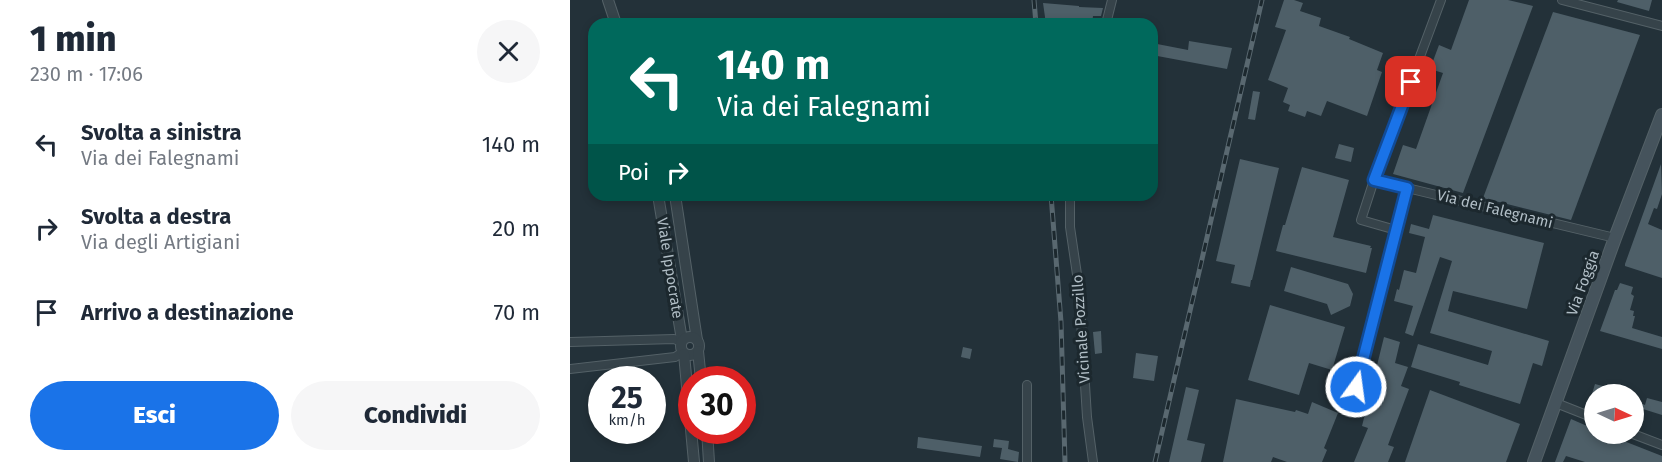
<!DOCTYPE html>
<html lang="it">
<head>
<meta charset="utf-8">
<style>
	body { margin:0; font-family:"Fira Sans",sans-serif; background:#f6f6f7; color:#1f2937; height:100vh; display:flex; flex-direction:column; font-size:22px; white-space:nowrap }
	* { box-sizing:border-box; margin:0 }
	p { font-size:20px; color:#747a83 }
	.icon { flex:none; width:33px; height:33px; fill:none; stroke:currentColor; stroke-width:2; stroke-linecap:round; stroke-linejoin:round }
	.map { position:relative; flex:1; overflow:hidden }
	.drawer { display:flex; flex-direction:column; background:#fff; width:570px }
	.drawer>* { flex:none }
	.guide { position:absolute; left:18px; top:18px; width:570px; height:183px; border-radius:18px; box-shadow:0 3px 9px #0003; background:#00695c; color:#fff; overflow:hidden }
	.needle { width:39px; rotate:94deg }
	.buttons { position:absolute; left:1014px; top:384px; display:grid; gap:12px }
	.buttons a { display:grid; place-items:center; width:60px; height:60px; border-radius:50%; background:#fff; box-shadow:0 3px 9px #0003; font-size:30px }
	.speed { position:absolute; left:18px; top:366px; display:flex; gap:12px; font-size:30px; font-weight:700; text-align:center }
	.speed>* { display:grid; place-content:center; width:78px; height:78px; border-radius:50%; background:#fff; box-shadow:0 3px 9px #0003; line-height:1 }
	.speed small { font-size:15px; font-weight:400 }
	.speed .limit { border:9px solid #d22; background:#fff; color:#111 }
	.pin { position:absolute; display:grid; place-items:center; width:51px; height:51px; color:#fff; margin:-26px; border-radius:12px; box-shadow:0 3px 9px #0006 }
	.me { position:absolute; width:66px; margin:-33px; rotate:14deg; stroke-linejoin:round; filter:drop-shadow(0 0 4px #0008) }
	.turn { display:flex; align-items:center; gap:21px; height:126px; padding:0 30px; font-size:27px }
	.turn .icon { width:78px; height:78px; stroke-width:2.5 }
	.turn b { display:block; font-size:42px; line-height:51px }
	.then { display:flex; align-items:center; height:57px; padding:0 30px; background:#0003; gap:12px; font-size:22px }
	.round { display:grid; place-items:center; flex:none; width:63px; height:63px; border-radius:32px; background:#f6f6f7 }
	.headline { display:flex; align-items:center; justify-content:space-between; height:102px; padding:0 30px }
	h1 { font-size:36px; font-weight:800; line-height:45px }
	.cta { display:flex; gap:12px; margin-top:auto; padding:12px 30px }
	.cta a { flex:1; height:69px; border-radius:36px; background:#1a73e8; color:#fff; font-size:24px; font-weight:800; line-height:69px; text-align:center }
	.cta a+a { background:#f6f6f7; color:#1f2937 }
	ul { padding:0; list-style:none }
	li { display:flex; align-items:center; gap:18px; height:84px; padding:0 30px }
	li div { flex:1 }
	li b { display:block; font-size:22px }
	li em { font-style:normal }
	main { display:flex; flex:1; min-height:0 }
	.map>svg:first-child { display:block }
	.building { fill:#4e5f68 }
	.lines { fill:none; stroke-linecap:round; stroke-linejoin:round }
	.minor-casing { stroke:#546167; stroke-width:10 }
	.tertiary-casing { stroke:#546167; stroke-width:12 }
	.secondary-casing { stroke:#546167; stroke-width:14 }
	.minor { stroke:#36434a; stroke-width:8 }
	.tertiary { stroke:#36434a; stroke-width:10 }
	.secondary { stroke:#45535c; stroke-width:12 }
	.rail-casing { stroke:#596870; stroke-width:5 }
	.rail { stroke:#1c282e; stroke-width:3; stroke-dasharray:9; stroke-linecap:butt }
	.route-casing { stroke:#114b97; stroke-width:15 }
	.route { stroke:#1a73e8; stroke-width:10 }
	.labels { text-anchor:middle; stroke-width:6; stroke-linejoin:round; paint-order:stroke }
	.street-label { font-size:15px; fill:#b1bec6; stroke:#1c282e }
</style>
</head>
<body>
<main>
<section class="drawer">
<div class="headline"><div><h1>1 min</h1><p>230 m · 17:06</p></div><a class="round"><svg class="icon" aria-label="close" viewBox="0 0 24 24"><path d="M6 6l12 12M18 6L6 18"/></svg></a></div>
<ul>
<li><svg class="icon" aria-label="left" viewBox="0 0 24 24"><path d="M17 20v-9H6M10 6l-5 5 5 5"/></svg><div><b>Svolta a sinistra</b><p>Via dei Falegnami</p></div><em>140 m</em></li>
<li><svg class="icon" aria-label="right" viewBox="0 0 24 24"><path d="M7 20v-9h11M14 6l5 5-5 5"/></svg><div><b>Svolta a destra</b><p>Via degli Artigiani</p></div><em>20 m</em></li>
<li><svg class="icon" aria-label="arrive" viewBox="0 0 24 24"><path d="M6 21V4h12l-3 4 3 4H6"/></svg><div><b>Arrivo a destinazione</b></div><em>70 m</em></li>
</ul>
<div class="cta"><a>Esci</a><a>Condividi</a></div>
</section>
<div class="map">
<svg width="1092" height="462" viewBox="0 0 1092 462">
	<rect width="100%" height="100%" fill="#233139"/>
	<g class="building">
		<path d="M714 0H724L733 3 730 11 751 18 749 26 780 37 779 39 813 53 807 70 812 72 797 116 757 101 751 116 737 111 735 117 718 111 720 105 713 102 718 88 698 80 716 30 705 27Z"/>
		<path d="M899 0H938L963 6 893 193 823 174 833 145 846 149 873 73 860 69 869 45 881 50Z"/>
		<path d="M1048 0H1082L1079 11 1047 2Z"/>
		<path d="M473 3 509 6V7L533 8 531 16H523L522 24H476Z"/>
		<path d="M983 12 1070 35 1001 220 913 198Z"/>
		<path d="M619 41 662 48 657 69 582 55V43L618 50Z"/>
		<path d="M683 91 690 92 685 120 678 119Z"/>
		<path d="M769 144 784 148 781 162 765 158Z"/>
		<path d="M670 159 709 168 682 280H681L680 287 661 283 665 265 646 261Z"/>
		<path d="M1091 164 1092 194 1087 209 1084 208 1078 224 1092 230V278L1055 266V264Z"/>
		<path d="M732 167 779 180 763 237 801 246 800 248H802L796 273 706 251 713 225H715Z"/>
		<path d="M863 215 974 243 957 309 883 291 878 311 979 341 972 366 963 363 950 404 889 385 890 382 841 367 848 344 918 365 922 351 860 333 882 261 870 257 843 336 835 333 843 306 824 301 827 289 829 290 834 270 846 273 855 237 839 233 841 224 859 229Z"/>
		<path d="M721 267 778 284 783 294 780 306 761 315 757 304 714 291Z"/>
		<path d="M1050 283 1063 287 1061 294 1064 296 1060 310 1064 311 1063 316H1065L1062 328 1092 337V349L1030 331 1045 290H1047Z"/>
		<path d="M700 305 775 327 762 370 739 363 729 395 678 380Z"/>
		<path d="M531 331 532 353 525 354 523 332Z"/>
		<path d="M814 337 830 342 825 363 838 367 831 386 839 389 818 445 824 447 818 462H784L798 428 792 426Z"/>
		<path d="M393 347 402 349 400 359 391 357Z"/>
		<path d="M566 353 588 356 584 381 563 378Z"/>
		<path d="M1025 384 1055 392V394H1022Z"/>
		<path d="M616 387 629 390 617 440 635 444 631 462H599Z"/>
		<path d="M860 390 950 424 936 462H835Z"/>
		<path d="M1077 398 1092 402V415L1073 409 1074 406 1065 428H1064V412L1068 402 1075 405Z"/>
		<path d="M666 399 725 412 726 410 738 414 742 402 768 413 754 448 757 450 752 462H717L703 457 701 462H653Z"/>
		<path d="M1001 419 1024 429V434H1036L1092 456V462H1015L996 456 993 462H985Z"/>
		<path d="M348 437 412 446 410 457 347 448Z"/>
		<path d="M424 439 439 441 438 449 449 452 448 462 430 459 432 448 423 447Z"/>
	</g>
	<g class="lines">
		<defs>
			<g id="minor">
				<path d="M992 0 1092 26"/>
				<path d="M536 24 542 0"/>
				<path d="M804 180 1045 238"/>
				<path d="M500 195V227L509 288 517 417 523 462"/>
				<path d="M826 230 791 220 804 180 871 0"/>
				<path d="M0 342 104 339 111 342"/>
				<path d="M0 369 105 357 113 352"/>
				<path d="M786 387 837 188"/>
				<path d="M986 403 1024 418"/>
				<path d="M1063 434 1092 445"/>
				<path d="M457 462V385"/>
			</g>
			<g id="tertiary">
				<path d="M38 0 46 24"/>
				<path d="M88 195 112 340"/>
				<path d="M105 195 127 340"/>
				<circle cx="120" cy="346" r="9"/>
				<path d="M128 351 131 380"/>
				<path d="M114 354 124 462"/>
				<path d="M137 430 139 462"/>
			</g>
			<path id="secondary" d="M964 462 1045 238 1092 115"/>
		</defs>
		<use href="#minor" class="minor-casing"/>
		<use href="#tertiary" class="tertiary-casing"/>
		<use href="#secondary" class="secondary-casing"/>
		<use href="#minor" class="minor"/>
		<use href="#tertiary" class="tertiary"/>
		<use href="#secondary" class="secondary"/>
		<defs>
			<g id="rail">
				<path d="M464 0 466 24"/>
				<path d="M481 195 491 322 495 462"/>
				<path d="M585 462 692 0"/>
			</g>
		</defs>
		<use href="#rail" class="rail-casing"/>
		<use href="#rail" class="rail"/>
	</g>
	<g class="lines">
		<defs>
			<path id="route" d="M786 387 837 188 804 180 841 82"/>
		</defs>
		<use href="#route" class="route-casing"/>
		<use href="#route" class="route"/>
	</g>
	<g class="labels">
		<g class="street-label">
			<text transform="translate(925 209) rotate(14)" y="5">Via dei Falegnami</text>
			<text transform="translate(100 268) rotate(81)" y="5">Viale Ippocrate</text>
			<text transform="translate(1013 283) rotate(-70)" y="5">Via Foggia</text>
			<text transform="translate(511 329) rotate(-94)" y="5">Vicinale Pozzillo</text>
		</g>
	</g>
</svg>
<div class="buttons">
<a><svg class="needle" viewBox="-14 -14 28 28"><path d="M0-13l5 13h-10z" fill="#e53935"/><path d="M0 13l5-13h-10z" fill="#747a83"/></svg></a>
</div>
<div class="speed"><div>25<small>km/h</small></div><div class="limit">30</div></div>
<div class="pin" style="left:841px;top:82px;background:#d93025"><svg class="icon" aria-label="arrive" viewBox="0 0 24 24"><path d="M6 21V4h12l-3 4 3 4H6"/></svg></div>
<svg class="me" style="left:786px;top:387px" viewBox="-20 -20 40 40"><circle r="17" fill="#1a73e8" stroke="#fff" stroke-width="3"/><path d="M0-11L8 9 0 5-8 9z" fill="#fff"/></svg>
<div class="guide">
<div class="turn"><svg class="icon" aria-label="left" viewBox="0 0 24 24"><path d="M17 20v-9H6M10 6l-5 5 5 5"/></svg><div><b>140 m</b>Via dei Falegnami</div></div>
<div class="then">Poi<svg class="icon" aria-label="right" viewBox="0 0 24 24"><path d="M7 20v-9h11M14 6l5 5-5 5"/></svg></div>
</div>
</div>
</main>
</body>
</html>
